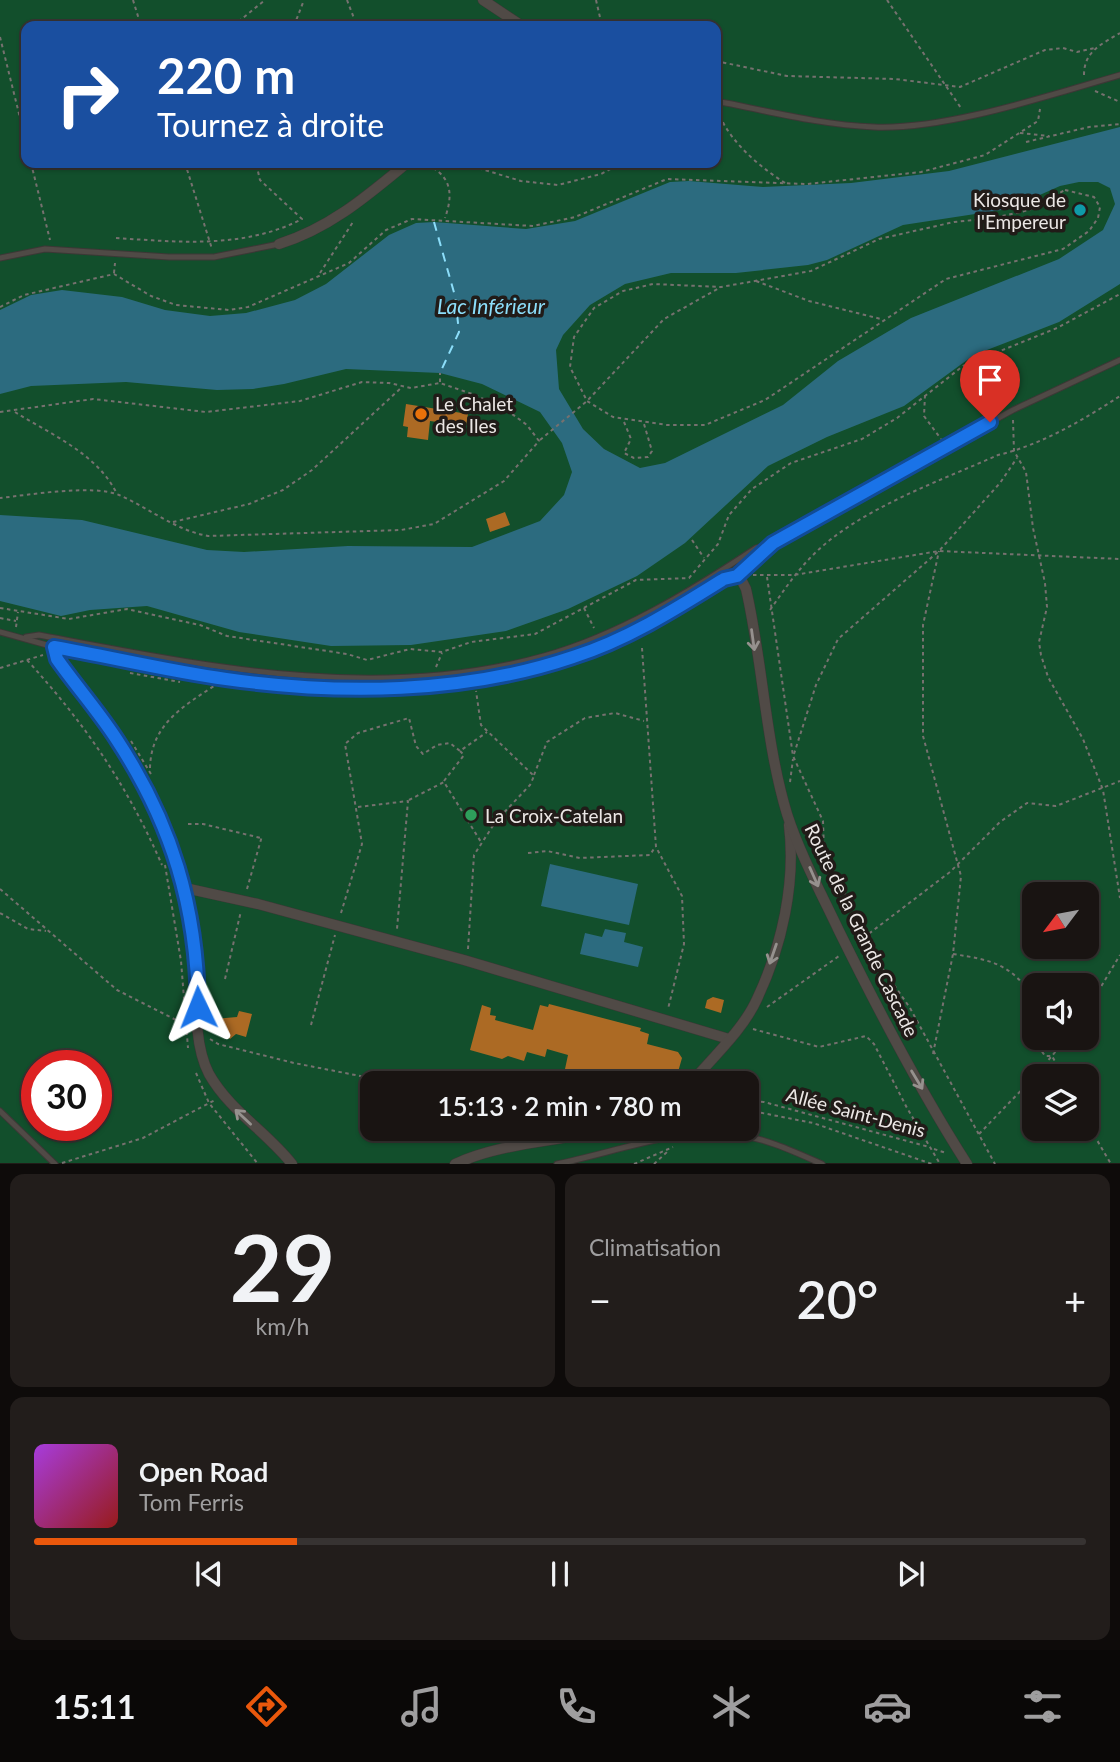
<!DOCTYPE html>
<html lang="fr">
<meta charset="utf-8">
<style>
:root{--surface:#191412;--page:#221d1b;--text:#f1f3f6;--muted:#9f9e9f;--line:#373332;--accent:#ea580c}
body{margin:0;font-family:Lato,sans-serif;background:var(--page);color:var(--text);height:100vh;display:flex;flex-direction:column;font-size:26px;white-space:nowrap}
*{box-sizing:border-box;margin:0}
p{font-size:23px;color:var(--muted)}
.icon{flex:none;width:38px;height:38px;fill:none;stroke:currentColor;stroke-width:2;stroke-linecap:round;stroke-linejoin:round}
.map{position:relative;height:1164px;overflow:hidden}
.sheet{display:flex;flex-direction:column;gap:10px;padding:10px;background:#0e0b0a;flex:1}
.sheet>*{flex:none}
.banner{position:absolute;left:21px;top:21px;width:700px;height:147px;border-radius:14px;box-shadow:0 2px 5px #0004,0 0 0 2px var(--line);background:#1a4fa0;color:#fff;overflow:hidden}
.needle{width:46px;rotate:238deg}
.tools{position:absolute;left:1022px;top:882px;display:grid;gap:14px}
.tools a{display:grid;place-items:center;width:77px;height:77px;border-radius:14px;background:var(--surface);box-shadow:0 2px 5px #0004,0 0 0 2px var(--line);font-size:35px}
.speed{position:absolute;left:21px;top:1050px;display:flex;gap:14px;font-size:35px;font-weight:700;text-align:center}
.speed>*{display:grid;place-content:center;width:91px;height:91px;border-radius:50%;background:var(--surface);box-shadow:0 2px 5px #0004,0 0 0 2px var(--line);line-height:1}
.speed .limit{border:10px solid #d22;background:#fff;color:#111}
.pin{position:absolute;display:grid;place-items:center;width:60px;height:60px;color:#fff;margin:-72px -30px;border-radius:50% 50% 50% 0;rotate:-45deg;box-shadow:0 0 7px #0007}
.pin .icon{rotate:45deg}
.me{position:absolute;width:77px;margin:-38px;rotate:358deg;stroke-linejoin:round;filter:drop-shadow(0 0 5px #0008)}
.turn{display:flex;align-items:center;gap:24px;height:147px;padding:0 21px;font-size:32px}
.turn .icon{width:91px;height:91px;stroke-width:2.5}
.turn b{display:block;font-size:49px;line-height:60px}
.big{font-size:52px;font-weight:600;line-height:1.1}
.sheet .card{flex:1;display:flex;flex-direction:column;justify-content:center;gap:10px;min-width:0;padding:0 24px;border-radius:14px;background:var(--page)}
.sheet .dial{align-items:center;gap:0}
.dial b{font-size:91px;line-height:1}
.song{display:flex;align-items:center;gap:21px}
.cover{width:84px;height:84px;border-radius:10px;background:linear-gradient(135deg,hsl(280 70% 55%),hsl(0 70% 35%))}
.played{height:7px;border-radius:4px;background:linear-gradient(90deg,var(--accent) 25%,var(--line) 25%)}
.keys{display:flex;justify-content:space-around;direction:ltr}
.heat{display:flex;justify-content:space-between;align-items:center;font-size:38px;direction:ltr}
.sheet .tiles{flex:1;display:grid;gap:10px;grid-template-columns:1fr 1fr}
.card:last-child{grid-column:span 2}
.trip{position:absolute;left:360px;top:1071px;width:399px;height:70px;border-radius:14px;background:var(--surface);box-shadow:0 2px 5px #0004,0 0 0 2px var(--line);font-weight:600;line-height:70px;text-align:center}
.dock{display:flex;height:112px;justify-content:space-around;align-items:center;background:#0a0807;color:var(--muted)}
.dock .icon{width:49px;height:49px}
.dock .selected{color:var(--accent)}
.dock b{font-size:32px;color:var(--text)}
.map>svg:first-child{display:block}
.green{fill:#124f2c;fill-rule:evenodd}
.water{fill:#2c6b7f;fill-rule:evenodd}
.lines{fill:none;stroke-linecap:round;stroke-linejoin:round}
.ferry{stroke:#8cdefa;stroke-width:2;stroke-dasharray:9 7;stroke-linecap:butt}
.building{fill:#ac6a24}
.lane-casing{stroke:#3c3836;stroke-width:7}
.street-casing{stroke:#3c3836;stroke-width:11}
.path{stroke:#76716f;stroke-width:2;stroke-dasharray:3.5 3.5;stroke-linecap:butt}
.lane{stroke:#504a46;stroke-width:5}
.street{stroke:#504a46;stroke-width:10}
.oneway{stroke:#96918e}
.route-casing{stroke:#114b97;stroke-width:18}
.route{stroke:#1a73e8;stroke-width:12}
.culture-dot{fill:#0f9aa8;stroke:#211b18;stroke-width:2.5}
.food-dot{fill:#e8710a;stroke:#211b18;stroke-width:2.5}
.leisure-dot{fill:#2e9e5b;stroke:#211b18;stroke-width:2.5}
.labels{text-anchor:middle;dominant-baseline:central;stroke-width:7;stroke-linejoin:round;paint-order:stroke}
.poi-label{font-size:19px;fill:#ebe7e5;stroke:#211b18;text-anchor:start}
.street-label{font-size:19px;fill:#ebe7e5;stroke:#211b18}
.water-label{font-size:21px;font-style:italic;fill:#8cdefa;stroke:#211b18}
</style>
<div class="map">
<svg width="1120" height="1164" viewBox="0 0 1120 1164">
<rect width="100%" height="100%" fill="#211b18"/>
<path class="green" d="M0,0H1120V1163H0ZM26,26H716V163H26ZM1034,894H1087V947H1034ZM1034,985H1087V1038H1034ZM37,1066H96V1125H37ZM1034,1076H1087V1129H1034ZM373,1083H747V1129H373Z"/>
<g class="water">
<path d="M1120,127V284L1059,322L974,355L904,406L827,437L768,466L685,543L637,576L568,609L506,631L411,645L331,646L239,632L147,606L90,610L61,616L0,601V515L82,520L207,550L244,552L348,546L472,547L540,521L564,495L572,472L562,443L540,412L482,384L440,373L346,369L284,384L253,389L217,390L126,382L31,386L0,394V310L31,295L62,290L122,297L165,310L210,316L246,313L295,300L326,284L389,235L416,223L434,222L526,229L575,221L670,182L689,181L763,187L851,183L949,171ZM1079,182H1098L1110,188L1115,204L1103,230L1059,259L911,318L838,361L783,405L665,463L640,468L604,449L583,429L559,389L556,350L563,335L590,305L625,284L671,273H736L808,265L827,260L903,225L1008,209L1060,186Z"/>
<polygon points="550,864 638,884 629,925 541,906"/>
<polygon points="605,929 626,933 624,942 643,947 638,967 580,954 585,933 602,937"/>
</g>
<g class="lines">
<polyline class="ferry" points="434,222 455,296 459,332 440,373"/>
</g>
<g class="building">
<polygon points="406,404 468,414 466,426 430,421 428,440 407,437 408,427 403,426"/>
<polygon points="505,512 510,525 490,532 486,519"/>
<polygon points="713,997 724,1000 721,1013 705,1008 707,1000"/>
<polygon points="549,1004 641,1028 640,1031 649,1034 647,1044 678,1052 682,1058 676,1079 671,1082 641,1074 639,1083 562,1083 568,1055 547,1049 545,1057 527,1052 524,1061 508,1056 502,1059 470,1050 482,1005 491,1008 490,1015 496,1016 495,1020 533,1030 540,1005 548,1007"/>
<polygon points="239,1011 252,1014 246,1037 236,1034 230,1039 214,1019 237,1017"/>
</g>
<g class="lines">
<g class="lane-casing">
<g id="lane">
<path d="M716,101C768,111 821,125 874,127C946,130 1050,95 1120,75"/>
<polyline points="0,258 45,249 169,257 214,257 279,244"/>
<polyline points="737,576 773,543 850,499 1013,410 1120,360"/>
<polyline points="0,632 54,647"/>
<path d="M26,637L39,635C205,666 377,703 544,656C619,635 691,591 756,548L773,543"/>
<polyline points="555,1083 556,1081"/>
<polyline points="0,1111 55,1164"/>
<path d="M557,1164C612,1153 676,1128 731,1134C763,1137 793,1151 822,1164"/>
</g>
</g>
<g class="street-casing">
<g id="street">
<polyline points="483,0 522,26"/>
<path d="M279,244C330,228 367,196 407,163"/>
<polyline points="185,888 258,904 464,960 729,1039"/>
<path d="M691,1083C713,1057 743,1030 757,999C782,946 796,883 789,825"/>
<path d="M292,1164C266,1131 230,1111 209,1074C188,1034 201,972 194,926C184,861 153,796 117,740C99,712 76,686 57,659L54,647C229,680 397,715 572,658C613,644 650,623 687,602C702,593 716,582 733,576L741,579L746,589C763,663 765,741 787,814C800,854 821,893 839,931C878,1010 919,1089 967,1164"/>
<path d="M455,1164C503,1142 558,1142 609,1129"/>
</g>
</g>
<g class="path">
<polyline points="133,0 141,26"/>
<polyline points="347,0 357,26"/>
<polyline points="596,0 602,26"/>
<polyline points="887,0 961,108"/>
<polyline points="222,24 235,22"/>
<polyline points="233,26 265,0"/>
<polyline points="294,26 304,0"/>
<polyline points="0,37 26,142"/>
<polyline points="716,61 787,76 895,79 960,87 1045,50 1063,48 1077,52 1095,48"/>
<path d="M1084,75C1084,51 1102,44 1120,33"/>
<polyline points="1095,91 1120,102"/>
<path d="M720,116C731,143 762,169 787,184"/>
<polyline points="1020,133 1049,136"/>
<polyline points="1026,142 1089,127 1120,124"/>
<polyline points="31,163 50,240"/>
<polyline points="185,163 212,249"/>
<polyline points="373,163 376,168"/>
<polyline points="423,165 478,168 521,181 558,185 601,174 622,163"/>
<path d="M433,168C453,180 452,198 445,218"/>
<polygon points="1065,190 1094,197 1100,207 1098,218 1089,231 1063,249 946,279 765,400 705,425 667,425 613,417 587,401 570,367 574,337 594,308 623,291 653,284 721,287 811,271 879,239 954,222 994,218 1029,210"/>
<path d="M116,238C179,242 244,249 302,219L260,180L256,163"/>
<polyline points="114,273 115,263"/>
<polyline points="320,273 353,222"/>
<polyline points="756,281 809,301 881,319"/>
<polyline points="0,307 24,295 114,274 151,296 176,305 229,310 248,307 349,263 386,230 412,219 533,226 575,217 667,179 807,184 921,172 985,155 1038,121 1040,109"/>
<polyline points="440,382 440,373"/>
<polyline points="925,395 924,416 941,439"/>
<path d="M0,412L93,399L206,412L300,401L362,382L389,383L411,388L440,383L475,395L508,411L527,425L539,441L504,481L434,524L401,530L208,536C175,530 149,508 119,495C94,484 28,495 0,498"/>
<path d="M15,412C50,434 96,453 116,492"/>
<polyline points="1013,420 1014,451 1026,472 1033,528 1045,583 1047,607 1039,642 1041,655 1048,677 1083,739 1103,790 1120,898"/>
<polyline points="624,422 631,439 624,453 634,458 648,457 652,451 644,424"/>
<polyline points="540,440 587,401 664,319 721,287"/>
<polyline points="173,522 249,504 283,490 312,470 401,388"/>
<polyline points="692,540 704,558"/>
<polyline points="753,575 794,575 939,551 1120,559"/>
<polyline points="767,577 793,756 823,821 824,852 883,969 910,1008 995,1164"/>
<polyline points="0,608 69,619 127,609 200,625 227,636 347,654 367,660 410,649 442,652 471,642 535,634 636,580 689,578 718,544 729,515 752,489 791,463 862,439 897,418 963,366 1057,328 1120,294"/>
<polyline points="584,608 594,628"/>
<path d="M770,610C784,590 797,571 813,555C859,509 940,481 998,455C1041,445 1083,420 1120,396"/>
<polyline points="0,618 16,621"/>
<polyline points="16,627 18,612"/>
<polyline points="642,648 656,847 682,896 684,944 668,1009"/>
<path d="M27,660C86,725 127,785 162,865"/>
<polyline points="436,667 442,653"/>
<polyline points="0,668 43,655"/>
<polyline points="130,673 180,682"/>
<polyline points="131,741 151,774"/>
<polyline points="794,754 816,685 838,639 939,551 1000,483 1017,458"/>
<path d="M150,768C151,725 182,707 214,686"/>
<polyline points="534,775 547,742 585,718 615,713 644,721"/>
<polyline points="444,781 464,755 460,751"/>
<polyline points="790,782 793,759"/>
<polyline points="409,800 444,782 481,842"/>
<polyline points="358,807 408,801 397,929"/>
<polyline points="188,824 203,824 261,838"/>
<polyline points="528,853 547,851 580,858 650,855 655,847"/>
<polyline points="165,865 181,961 188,1048"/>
<polyline points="0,889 117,990 184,1024"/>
<polyline points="247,889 262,836"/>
<polyline points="0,913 28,929 46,931"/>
<polyline points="341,913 362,844 345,744 358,733 409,718 416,746 423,754 437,745 450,743 460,751 487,732"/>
<polyline points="858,942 950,872 1000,822 1027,803 1056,806 1120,781"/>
<polyline points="468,949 474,855 496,821 530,785 534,776 481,725 476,691"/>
<path d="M953,954C992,960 1011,964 1034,998"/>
<polyline points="225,979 241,911"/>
<polyline points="767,1007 839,956"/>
<polyline points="1087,1010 1120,955"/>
<polyline points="311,1025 335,935"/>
<polyline points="753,1029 819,1047 866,1036 874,1044 907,1108 940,1164"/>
<polyline points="1042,1038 1041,1050 1045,1056 1052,1056 1063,1076"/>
<polyline points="210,1039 218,1044 294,1063 396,1083"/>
<polyline points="933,1054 953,954 961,876 923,736 923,625 939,551"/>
<polyline points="196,1073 209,1103 258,1164"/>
<polyline points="1035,1076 1067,1038"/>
<polyline points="747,1101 764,1102 929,1147"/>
<polyline points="750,1102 758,1111"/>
<polyline points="747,1110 813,1123 932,1164"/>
<polyline points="1087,1123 1111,1164"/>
<polyline points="979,1134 1034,1077"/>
<polyline points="934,1149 946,1153"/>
<polyline points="62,1163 143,1138 215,1100"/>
<polyline points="634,1164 673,1147"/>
<polyline points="654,1164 667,1152"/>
</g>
<use href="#lane" class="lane"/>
<use href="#street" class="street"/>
</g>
<defs><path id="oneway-shaft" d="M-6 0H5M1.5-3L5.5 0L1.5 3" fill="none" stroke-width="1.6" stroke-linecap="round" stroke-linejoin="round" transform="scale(1.75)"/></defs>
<g class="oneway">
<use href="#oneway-shaft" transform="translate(753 640) rotate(82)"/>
<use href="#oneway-shaft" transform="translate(814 877) rotate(66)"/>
<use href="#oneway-shaft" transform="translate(773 954) rotate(109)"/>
<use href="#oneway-shaft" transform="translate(917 1080) rotate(59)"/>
<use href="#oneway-shaft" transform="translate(243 1117) rotate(-137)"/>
</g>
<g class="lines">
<g class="route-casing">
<path id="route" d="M198,1007C197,907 172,824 117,740C99,712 76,686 57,659L54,647C111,657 168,671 226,679C339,695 464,694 573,657C627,640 676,609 724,579L737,576L773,543L990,422"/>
</g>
<use href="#route" class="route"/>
</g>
<circle class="culture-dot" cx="1080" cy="210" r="7"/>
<circle class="food-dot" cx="421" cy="414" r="7"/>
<circle class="leisure-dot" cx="471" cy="815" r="7"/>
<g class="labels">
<g class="poi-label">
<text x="1066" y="199" text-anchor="end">Kiosque de<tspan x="1066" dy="22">l'Empereur</tspan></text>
<text x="435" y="403">Le Chalet<tspan x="435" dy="22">des Iles</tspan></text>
<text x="485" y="815">La Croix-Catelan</text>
</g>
<g class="street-label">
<text transform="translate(862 930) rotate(64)">Route de la Grande Cascade</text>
<text transform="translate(856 1112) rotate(15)">Allée Saint-Denis</text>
</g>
<g class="water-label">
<text x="491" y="305">Lac Inférieur</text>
</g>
</g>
</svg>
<div class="tools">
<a><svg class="needle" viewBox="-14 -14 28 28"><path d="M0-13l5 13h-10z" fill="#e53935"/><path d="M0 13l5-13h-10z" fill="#9f9e9f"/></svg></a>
<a><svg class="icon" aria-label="sound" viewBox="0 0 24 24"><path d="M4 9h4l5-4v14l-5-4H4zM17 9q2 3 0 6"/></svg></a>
<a><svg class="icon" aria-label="layers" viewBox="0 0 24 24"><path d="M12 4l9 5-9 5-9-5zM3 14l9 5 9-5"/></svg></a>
</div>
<div class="speed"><div class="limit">30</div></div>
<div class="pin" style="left:990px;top:422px;background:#d93025"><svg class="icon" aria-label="arrive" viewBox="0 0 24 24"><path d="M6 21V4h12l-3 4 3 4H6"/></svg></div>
<svg class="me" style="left:198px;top:1007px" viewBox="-20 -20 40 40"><path d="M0-17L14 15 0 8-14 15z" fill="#1a73e8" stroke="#fff" stroke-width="4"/></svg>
<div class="trip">15:13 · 2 min · 780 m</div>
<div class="banner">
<div class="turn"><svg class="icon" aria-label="right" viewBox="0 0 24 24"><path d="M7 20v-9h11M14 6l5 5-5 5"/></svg><div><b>220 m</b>Tournez à droite</div></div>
</div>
</div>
<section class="sheet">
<div class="tiles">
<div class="card dial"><b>29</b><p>km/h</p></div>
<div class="card"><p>Climatisation</p>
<div class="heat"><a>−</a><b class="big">20°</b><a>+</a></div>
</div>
<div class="card">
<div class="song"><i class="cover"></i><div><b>Open Road</b><p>Tom Ferris</p></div></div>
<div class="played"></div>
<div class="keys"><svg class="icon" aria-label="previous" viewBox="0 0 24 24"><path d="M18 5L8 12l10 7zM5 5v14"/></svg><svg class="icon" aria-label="pause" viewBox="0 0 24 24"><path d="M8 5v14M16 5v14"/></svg><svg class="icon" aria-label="next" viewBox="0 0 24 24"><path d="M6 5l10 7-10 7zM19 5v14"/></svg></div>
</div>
</div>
</section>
<nav class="dock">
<b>15:11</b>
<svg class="icon selected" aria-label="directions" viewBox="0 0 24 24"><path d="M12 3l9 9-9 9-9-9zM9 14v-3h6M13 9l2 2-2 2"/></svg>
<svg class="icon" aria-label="music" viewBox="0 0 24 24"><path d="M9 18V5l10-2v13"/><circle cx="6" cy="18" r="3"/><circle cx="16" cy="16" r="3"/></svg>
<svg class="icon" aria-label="phone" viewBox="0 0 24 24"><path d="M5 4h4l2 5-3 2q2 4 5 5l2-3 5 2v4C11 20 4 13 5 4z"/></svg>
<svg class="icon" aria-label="climate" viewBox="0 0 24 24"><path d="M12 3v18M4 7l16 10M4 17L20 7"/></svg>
<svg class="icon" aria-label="car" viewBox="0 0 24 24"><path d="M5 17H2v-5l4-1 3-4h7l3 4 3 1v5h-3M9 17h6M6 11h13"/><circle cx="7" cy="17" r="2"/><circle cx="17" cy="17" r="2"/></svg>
<svg class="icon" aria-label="filters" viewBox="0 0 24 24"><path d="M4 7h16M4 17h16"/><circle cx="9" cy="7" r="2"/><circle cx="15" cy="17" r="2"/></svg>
</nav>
